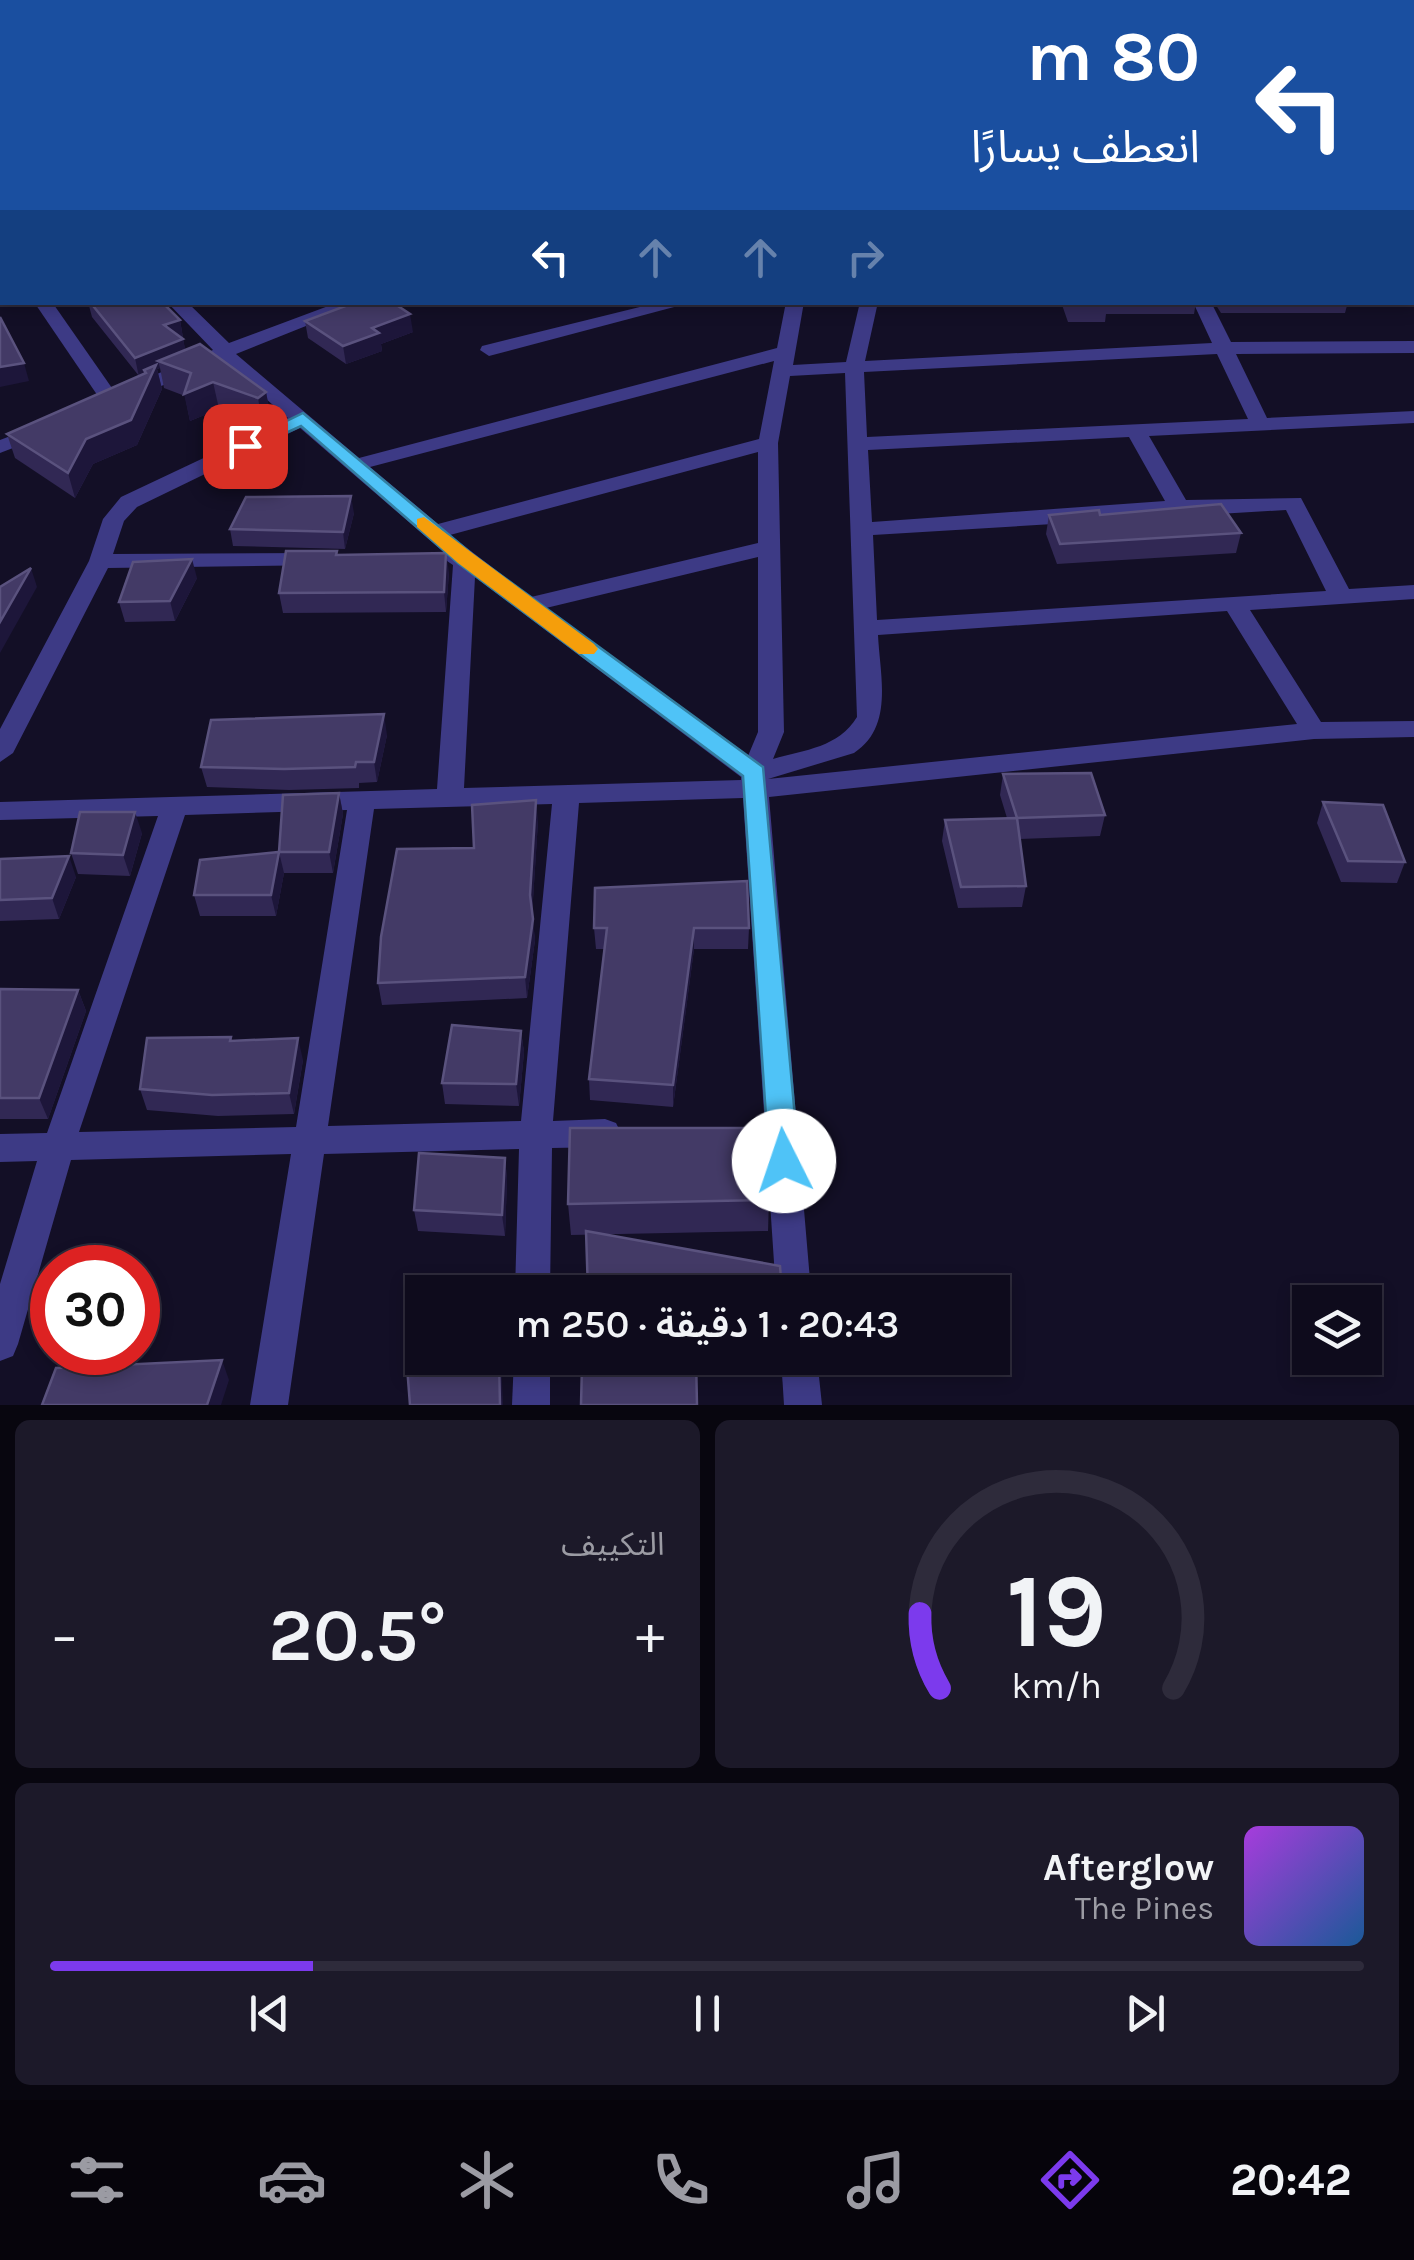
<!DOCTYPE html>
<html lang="ar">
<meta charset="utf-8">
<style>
:root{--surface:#0e0b1c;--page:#1c1929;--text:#f1f3f6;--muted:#9b9ba3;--line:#2e2b3b;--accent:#7c3aed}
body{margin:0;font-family:Karla,"Noto Sans Arabic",sans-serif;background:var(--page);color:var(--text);direction:rtl;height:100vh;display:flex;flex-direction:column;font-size:38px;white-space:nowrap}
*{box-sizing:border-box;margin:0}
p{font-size:32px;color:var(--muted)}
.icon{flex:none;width:55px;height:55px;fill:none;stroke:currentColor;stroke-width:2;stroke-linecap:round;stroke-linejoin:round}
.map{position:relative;height:1405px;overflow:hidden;direction:ltr}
.panel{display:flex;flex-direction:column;gap:15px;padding:15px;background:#08060f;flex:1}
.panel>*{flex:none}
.hud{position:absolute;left:0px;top:0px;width:1415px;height:305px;box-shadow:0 5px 15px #0003,0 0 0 2px var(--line);direction:rtl;background:#1a4fa0;color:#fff;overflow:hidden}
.buttons{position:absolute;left:1292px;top:1285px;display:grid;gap:20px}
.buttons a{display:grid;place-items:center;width:90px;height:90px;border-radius:0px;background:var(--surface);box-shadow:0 5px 15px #0003,0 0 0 2px var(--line);font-size:50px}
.speed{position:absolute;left:30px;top:1245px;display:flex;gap:20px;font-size:50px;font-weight:700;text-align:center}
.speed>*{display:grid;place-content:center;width:130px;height:130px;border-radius:50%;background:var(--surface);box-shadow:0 5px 15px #0003,0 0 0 2px var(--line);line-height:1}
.speed .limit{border:15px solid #d22;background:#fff;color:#111}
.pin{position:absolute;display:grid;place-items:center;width:85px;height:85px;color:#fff;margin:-42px;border-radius:20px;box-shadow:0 5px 15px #0006}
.me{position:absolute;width:110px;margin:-55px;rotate:356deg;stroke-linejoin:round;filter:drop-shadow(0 0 8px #0008)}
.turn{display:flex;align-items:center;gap:35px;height:210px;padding:0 50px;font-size:45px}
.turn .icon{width:130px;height:130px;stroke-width:2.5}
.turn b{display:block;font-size:70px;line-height:85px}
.lanes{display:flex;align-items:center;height:95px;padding:0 50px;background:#0003;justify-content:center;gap:50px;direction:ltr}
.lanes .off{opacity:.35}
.big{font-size:75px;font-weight:600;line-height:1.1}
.panel .widget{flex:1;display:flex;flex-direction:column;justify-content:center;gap:15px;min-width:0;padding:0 35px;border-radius:15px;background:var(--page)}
.panel .dial{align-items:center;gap:0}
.dial svg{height:260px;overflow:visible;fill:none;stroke:var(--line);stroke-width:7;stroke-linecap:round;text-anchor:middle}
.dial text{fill:var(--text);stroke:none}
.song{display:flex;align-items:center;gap:30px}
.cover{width:120px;height:120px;border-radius:15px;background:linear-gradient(135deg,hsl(280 70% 55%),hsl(210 70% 35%))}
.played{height:10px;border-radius:5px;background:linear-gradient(90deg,var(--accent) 20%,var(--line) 20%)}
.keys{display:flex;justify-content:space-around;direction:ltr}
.heat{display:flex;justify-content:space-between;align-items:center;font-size:55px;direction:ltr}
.panel .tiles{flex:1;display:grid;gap:15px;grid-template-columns:1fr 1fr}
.widget:last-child{grid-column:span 2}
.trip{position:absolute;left:405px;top:1275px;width:605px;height:100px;border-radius:0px;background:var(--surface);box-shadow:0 5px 15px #0003,0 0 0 2px var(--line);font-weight:600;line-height:100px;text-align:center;direction:rtl}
.dock{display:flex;height:160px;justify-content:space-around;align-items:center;background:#06040b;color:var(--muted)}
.dock .icon{width:70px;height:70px}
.dock .selected{color:var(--accent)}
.dock b{font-size:45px;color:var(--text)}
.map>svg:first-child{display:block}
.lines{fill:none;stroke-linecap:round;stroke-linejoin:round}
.minor{fill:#3d3a85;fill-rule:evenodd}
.wall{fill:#312854}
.shaded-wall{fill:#1d163a}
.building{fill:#433a66;stroke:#5a527e;stroke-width:2.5}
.route{fill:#4fc3f7;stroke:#337fa1;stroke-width:2.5}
.slow{fill:#f59e0b}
</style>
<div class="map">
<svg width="1414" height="1405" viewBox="0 0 1414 1405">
<rect width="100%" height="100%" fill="#130f26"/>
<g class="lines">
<g class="minor">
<polygon points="303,0 324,0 325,2 304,2"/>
<polygon points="873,0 892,0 893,2 874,2"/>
<rect x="947" y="0" width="12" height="2"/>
<polygon points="1064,0 1079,0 1080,2 1065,2"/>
<polygon points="1187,0 1202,0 1203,2 1188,2"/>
<polygon points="1222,0 1237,0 1238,2 1223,2"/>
<polygon points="1356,0 1371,0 1372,2 1357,2"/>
<polygon points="1395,0 1414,0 1414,5 1396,2"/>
<polygon points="1412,24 1414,25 1414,33 1412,33"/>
<polygon points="0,44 2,45 2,55 0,55"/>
<rect x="1412" y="67" width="2" height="8"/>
<rect x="1412" y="95" width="2" height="9"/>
<rect x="0" y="105" width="2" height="8"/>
<rect x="1412" y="119" width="2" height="9"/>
<rect x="0" y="174" width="2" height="10"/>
<rect x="1412" y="268" width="2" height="10"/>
<rect x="0" y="285" width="2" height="10"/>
<polygon points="34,302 52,302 121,401 118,405 104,405"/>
<path d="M167,302H187L229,343L339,302H366L236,354L359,458L777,348L786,302H804L793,365L846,362L860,302H878L865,361L1212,343L1193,302H1211L1231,342L1414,341V353L1236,354L1267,418L1414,411V423L1149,436L1186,500L1301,498L1349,589L1414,585V599L1250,610L1321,722L1414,721V737L1314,739L769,797L811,1292H776L743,798L579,803L553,1121L605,1119L616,1123L621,1133L616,1143L605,1147L552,1148L550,1292H515L519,1149L324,1154L288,1405H250L291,1154L71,1160L18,1344L13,1356L0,1361V1284L37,1161L0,1162V1134L47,1133L158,816L0,820V802L437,789L453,565L444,559L447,555L300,428L137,507L124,521L113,554L320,553L328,555L331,560L328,565L108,568L13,753L0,762V729L89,561L103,519L121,497L288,418L221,360L136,397H122V389L213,350ZM1217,354L1248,419L867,437L864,372ZM774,361L759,439L438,524L370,467ZM845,373L857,717C839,747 805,750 773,759L784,732L778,443L790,376ZM1129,437L1165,501L872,522L868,450ZM758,452V543L531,597L450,535ZM1286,510L1326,591L877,620L873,535ZM758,557V732L748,756L546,608ZM475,577L741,777V780L464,788ZM1227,611L1297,724L768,779L854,753C894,727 880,676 878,635ZM552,804L521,1121L328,1126L374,809ZM347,810L296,1127L79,1132L185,815Z"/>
<polygon points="660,302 693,302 489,356 480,350 482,346"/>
<polygon points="42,424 52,430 49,434 0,453 0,440"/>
<polygon points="514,1358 550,1358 550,1405 512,1405"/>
<polygon points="781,1358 817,1358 822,1405 784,1405"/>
</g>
</g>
<g class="wall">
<polygon points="88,302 162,302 180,320 185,350 266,392 271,419 263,426 219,409 190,421 185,396 164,388 160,368 157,369 162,389 137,445 93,464 75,498 15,458 7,434 139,376 92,317"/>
<polygon points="1061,302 1196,302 1194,314 1106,314 1105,322 1068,322"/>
<polygon points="1214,302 1348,302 1345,313 1221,313"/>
<polygon points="305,321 413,332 381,344 382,351 346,364 308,338"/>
<polygon points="354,513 345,549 233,546 230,529"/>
<polygon points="1049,515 1100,515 1241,533 1236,553 1057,564 1046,534"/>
<polygon points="338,555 449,572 446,612 283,613 279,593"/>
<polygon points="197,578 175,621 125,622 119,602"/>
<polygon points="387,735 377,782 359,783 359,788 289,790 207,787 201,767"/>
<polygon points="1003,774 1105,815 1100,836 1020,839 1026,886 1022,907 958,908 942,841 945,820 1007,818 1000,795"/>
<polygon points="339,793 343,814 333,873 284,873 276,916 200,916 194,895 279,852"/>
<polygon points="1323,802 1405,862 1397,883 1341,882 1317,823"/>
<polygon points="538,821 532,915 535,940 527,998 382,1005 378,983 474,848"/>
<polygon points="142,833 130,876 78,874 71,853"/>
<polygon points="0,859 76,877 59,919 0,921"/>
<polygon points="594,928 749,928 748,949 694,949 673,1107 590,1100 589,1079 605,949 596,949"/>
<polygon points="0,989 78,990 86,1011 48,1119 0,1119"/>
<polygon points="521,1031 524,1052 519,1106 445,1104 442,1083"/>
<polygon points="232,1041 303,1060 294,1114 218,1116 147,1110 140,1089"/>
<polygon points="505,1158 507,1179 505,1236 418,1231 414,1210"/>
<polygon points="769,1200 768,1231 571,1235 568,1204"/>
<polygon points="589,1358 780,1358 777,1360 589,1366"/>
</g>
<g class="shaded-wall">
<polygon points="0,247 2,247 2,260 0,261"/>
<polygon points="410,314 413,332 381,344 382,351 346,364 343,346 372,328"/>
<polygon points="180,320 183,338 168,343 164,325"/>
<polygon points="183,339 187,357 158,361 160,368 157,369 162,389 137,445 93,464 75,498 68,473 86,439 153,371 144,370 145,374 139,377 135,358"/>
<polygon points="24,363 29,381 0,387 0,367"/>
<polygon points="213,382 219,409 190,421 184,394"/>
<polygon points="266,392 271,419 263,426 258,398"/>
<polygon points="351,496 354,513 345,549 343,532"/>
<polygon points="446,553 449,572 446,612 444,592"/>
<polygon points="192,559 197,578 175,621 170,601"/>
<polygon points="31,568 37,587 0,653 0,622"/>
<polygon points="384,714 387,735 377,782 374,762"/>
<polygon points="339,793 343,814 333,873 329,852"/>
<polygon points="536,800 538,821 532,916 530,895"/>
<polygon points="135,812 142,833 130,876 123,855"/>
<polygon points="279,852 284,873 276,916 271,895"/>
<polygon points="69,856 76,877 59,919 52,898"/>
<polygon points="533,919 535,940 527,998 525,977"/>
<polygon points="694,928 694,949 673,1107 673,1085"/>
<polygon points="78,990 86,1011 48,1119 39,1098"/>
<polygon points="521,1031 524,1052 519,1106 516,1084"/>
<polygon points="298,1038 303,1060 294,1114 289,1093"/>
<polygon points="505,1158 507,1179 505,1236 502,1215"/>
<polygon points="499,1358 501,1358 503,1405 500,1405"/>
<polygon points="222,1360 229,1380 221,1405 207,1405"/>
</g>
<g class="building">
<rect x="1412" y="184" width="2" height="36"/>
<polygon points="0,230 2,233 2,247 0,247"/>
<polygon points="90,302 162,302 180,320 164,325 183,339 135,358"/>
<polygon points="356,302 392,302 410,314 372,328 379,333 343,346 305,321"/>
<polygon points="0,317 24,363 0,367"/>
<polygon points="200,344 266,392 258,398 213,382 184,394 191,373 158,361"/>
<polygon points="156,365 131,420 86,439 68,473 7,434 146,373 144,370"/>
<polygon points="351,496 343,532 230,529 246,497"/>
<polygon points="1221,504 1241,533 1060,544 1049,515 1099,510 1100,515"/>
<polygon points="286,551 337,551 336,555 446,553 444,592 279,593"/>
<polygon points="192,559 170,601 119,602 133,562"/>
<polygon points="31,568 0,622 0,587"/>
<polygon points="384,714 374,762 356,762 355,767 284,769 201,767 211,720"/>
<polygon points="1091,773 1105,815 1017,818 1003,774"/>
<polygon points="339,793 329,852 279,852 283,795"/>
<polygon points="536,800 530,895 533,919 525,977 378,983 381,937 397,849 474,848 472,805"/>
<polygon points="1323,802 1383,805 1405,862 1348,861"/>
<polygon points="80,812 135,812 123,855 71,853"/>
<polygon points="1017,818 1026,886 961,887 945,820"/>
<polygon points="279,852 271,895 194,895 200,860"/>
<polygon points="69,856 52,898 0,900 0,859"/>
<polygon points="747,881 749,928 694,928 673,1085 589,1079 607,928 594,928 595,888"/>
<polygon points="0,989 78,990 39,1098 0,1098"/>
<polygon points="452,1025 521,1031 516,1084 442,1083"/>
<polygon points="231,1037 230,1041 298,1038 289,1093 212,1095 140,1089 147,1038"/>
<polygon points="570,1128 764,1128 769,1200 568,1204"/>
<polygon points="419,1153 505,1158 502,1215 414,1210"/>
<polygon points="586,1231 780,1266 782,1292 588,1292"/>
<polygon points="422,1351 422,1358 499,1358 500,1405 410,1405 406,1353"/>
<polygon points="589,1358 696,1358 697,1405 581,1405 582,1365 589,1366"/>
<polygon points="222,1360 207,1405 42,1405 56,1368"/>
</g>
<polygon class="route" points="303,413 472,554 763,767 799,1161 795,1170 784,1174 773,1170 769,1161 743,776 458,563 301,426 251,449 245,451 235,446"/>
<polygon class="slow" points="424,517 594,644 598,649 594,654 579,654 458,563 417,527 417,519"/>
</svg>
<div class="buttons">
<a><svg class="icon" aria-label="layers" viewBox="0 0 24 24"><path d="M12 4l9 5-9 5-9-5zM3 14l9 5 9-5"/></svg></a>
</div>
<div class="speed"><div class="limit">30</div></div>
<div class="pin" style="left:245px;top:446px;background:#d93025"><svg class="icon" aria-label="arrive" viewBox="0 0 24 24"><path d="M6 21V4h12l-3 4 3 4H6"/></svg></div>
<svg class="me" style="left:784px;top:1161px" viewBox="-20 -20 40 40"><circle r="19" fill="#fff"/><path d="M0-13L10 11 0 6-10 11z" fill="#4fc3f7"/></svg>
<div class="trip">20:43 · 1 دقيقة · 250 m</div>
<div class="hud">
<div class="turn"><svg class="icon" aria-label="left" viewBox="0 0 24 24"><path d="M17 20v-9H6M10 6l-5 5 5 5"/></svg><div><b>80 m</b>انعطف يسارًا</div></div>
<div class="lanes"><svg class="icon" aria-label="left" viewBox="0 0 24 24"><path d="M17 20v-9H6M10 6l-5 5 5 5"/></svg><svg class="icon off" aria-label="ahead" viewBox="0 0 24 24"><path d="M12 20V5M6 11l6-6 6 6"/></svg><svg class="icon off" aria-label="ahead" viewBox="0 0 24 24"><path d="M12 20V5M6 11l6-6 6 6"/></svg><svg class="icon off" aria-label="right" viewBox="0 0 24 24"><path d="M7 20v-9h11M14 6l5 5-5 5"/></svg></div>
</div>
</div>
<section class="panel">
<div class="tiles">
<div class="widget dial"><svg viewBox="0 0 100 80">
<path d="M14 69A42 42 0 1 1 86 69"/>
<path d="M14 69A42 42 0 0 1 8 46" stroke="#7c3aed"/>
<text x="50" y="56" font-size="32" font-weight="700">19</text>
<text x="50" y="72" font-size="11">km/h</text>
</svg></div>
<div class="widget"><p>التكييف</p>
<div class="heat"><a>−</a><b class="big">20.5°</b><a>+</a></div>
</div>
<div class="widget">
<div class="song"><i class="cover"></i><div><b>Afterglow</b><p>The Pines</p></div></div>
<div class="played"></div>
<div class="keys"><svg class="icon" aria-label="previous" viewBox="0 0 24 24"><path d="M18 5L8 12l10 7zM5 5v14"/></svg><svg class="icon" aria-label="pause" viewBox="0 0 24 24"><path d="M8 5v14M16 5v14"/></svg><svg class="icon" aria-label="next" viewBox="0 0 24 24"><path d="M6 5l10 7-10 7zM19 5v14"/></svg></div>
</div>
</div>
</section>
<nav class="dock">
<b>20:42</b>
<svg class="icon selected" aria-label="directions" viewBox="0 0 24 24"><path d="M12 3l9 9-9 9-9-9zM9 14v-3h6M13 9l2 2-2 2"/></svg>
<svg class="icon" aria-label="music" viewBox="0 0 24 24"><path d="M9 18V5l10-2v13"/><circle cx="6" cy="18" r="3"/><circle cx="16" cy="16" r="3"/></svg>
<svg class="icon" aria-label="phone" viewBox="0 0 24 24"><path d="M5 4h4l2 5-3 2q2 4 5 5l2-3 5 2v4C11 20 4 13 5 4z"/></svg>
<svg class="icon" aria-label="climate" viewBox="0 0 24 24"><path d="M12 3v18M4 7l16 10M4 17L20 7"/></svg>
<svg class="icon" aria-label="car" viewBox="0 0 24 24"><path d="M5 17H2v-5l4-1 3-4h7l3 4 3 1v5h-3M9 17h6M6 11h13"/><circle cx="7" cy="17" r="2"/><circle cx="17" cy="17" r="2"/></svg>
<svg class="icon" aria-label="filters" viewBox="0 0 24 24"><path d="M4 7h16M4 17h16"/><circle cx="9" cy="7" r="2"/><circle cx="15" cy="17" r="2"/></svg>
</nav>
